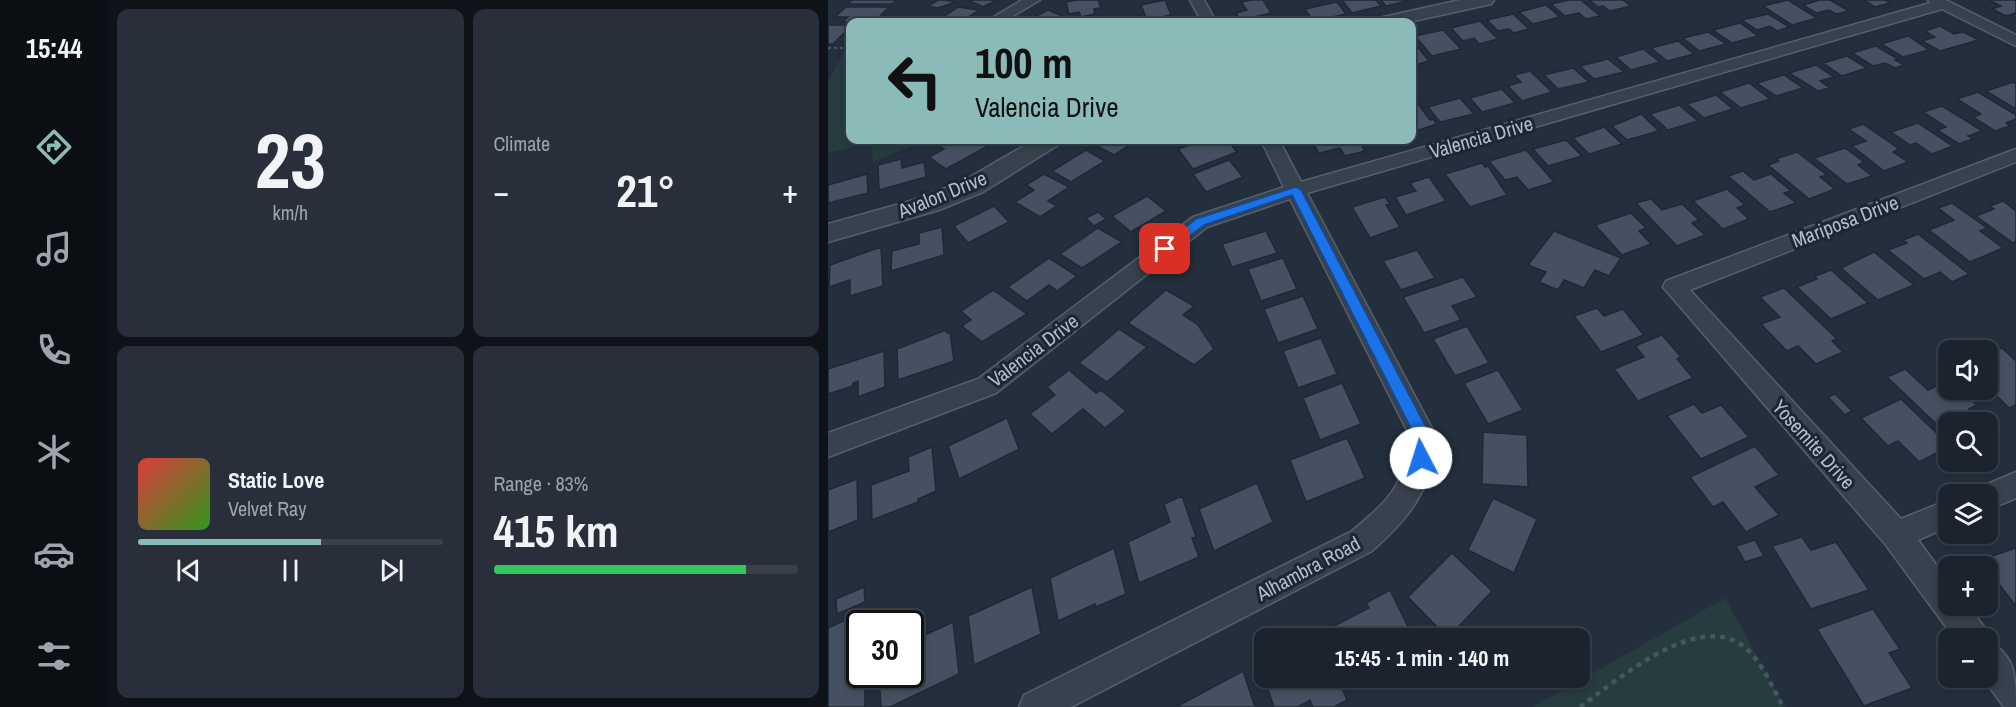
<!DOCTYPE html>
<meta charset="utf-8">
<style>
:root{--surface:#1b232e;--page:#282f3a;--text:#f1f3f6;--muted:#a0a4aa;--line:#39404a;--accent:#8bbbb9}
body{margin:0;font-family:"Archivo Narrow",sans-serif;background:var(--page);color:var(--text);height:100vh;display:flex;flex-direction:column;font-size:22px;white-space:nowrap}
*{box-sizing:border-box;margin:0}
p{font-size:20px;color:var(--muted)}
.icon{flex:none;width:33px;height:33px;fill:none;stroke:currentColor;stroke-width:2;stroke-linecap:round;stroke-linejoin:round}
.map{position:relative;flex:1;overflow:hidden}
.details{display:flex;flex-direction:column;gap:9px;padding:9px;background:#0f1319;width:720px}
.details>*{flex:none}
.hud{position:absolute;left:18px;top:18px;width:570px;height:126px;border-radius:12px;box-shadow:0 3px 9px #0003,0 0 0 2px var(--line);background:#8bbbb9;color:#111;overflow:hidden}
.buttons{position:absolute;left:1110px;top:340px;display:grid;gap:12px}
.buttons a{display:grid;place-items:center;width:60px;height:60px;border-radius:12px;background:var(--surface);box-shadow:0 3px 9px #0003,0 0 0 2px var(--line);font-size:30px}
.speed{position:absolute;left:18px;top:610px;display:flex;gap:12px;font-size:30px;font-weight:700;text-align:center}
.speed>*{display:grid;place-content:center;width:78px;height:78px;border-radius:50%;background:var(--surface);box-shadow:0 3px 9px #0003,0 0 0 2px var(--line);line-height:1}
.speed .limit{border:3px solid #111;border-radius:9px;background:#fff;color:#111}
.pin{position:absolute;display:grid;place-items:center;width:51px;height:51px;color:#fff;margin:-26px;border-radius:12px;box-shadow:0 3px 9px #0006}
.me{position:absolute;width:66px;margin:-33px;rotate:355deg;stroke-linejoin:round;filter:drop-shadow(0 0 4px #0008)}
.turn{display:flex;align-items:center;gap:21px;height:126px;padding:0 30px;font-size:27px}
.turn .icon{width:78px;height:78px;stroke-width:2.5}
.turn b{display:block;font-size:42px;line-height:51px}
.big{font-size:45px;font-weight:800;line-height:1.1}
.details .widget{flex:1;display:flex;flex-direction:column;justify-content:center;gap:9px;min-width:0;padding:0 21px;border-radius:12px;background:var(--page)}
.details .dial{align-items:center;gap:0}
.dial b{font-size:78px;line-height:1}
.song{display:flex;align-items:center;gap:18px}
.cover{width:72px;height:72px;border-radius:9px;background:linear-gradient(135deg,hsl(0 70% 55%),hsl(110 70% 35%))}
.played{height:6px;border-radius:3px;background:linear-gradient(90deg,var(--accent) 60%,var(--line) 60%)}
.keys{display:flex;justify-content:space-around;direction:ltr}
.heat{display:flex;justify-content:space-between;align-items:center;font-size:33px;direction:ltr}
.charge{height:9px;border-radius:4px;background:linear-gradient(90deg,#34c759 83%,var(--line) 0)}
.details .tiles{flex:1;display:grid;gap:9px;grid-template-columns:repeat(2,1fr)}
.trip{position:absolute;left:426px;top:628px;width:336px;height:60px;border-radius:12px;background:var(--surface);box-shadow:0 3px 9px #0003,0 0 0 2px var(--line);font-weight:800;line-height:60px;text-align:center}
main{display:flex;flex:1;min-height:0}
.dock{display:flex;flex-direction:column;width:108px;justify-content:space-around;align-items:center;background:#0b0e12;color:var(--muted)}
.dock .icon{width:42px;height:42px}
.dock .selected{color:var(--accent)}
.dock b{font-size:27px;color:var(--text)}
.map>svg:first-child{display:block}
.green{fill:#263c3f}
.building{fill:#455162;stroke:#1f2835;stroke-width:1.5}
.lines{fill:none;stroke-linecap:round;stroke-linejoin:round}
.minor-casing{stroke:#565f6c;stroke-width:3}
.tertiary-casing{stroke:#565f6c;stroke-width:3}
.path-far1{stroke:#44595c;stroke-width:2;stroke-dasharray:3 3;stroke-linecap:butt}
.path{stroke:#44595c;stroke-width:4.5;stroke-dasharray:5 5;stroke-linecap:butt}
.minor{fill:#38414e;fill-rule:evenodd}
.tertiary{fill:#38414e;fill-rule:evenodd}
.route{fill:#1a73e8;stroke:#114b97;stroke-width:1.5}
.labels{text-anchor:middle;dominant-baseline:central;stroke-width:6;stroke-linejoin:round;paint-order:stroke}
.street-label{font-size:20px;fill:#b4bcc9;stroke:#1d2633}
</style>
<main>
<nav class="dock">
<b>15:44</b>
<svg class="icon selected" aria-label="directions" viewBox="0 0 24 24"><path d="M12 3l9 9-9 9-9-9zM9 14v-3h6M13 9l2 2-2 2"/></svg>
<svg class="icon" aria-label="music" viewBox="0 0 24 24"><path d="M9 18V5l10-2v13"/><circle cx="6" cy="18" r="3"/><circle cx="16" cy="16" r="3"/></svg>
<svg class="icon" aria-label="phone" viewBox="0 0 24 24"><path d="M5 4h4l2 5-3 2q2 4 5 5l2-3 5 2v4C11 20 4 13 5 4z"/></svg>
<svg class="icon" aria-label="climate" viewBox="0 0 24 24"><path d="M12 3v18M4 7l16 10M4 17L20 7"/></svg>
<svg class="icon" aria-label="car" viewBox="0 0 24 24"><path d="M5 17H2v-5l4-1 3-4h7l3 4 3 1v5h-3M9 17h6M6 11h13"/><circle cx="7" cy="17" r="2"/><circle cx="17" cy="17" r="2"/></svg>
<svg class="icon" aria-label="filters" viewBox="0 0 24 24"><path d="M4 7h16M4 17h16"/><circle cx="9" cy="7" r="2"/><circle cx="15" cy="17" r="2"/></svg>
</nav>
<section class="details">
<div class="tiles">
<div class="widget dial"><b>23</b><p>km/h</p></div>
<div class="widget"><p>Climate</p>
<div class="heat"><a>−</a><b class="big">21°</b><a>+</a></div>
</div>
<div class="widget">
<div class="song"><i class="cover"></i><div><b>Static Love</b><p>Velvet Ray</p></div></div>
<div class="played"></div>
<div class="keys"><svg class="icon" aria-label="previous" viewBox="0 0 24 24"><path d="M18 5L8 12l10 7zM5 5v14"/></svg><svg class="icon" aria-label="pause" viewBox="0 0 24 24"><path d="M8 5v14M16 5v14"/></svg><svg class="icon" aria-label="next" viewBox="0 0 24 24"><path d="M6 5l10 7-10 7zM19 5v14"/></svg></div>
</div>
<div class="widget"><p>Range · 83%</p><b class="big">415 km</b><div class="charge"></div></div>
</div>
</section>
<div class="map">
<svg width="1188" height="707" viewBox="0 0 1188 707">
<rect width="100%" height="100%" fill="#242f3e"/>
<g class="green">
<polygon points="18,49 22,49 22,140 98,140 45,162 43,142 0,153 0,81"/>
<polygon points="897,598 957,707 705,707"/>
</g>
<g class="building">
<polygon points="24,0 68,0 64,4 20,4"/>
<polygon points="110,0 116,0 128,2 110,8 100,6"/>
<polygon points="140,0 169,0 155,7"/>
<polygon points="249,0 270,0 273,8 266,9 267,14 253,17 251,12 241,14 238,2"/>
<polygon points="337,0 343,15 319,20 313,5"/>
<polygon points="424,0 435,0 443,13 414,20 411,18 408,13 419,10 413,2"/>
<polygon points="514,0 548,0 553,6 524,13"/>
<polygon points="553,0 583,0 558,6"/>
<polygon points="741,0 753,0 772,16 758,19 751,13 737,16 723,4"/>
<polygon points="761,0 795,0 803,6 782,11 775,6 770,7"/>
<polygon points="960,0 989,18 964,25 935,6"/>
<polygon points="992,0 1002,0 1021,11 1008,14 1001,10 988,13 975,5"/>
<polygon points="1036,0 1057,0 1062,3 1047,7"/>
<polygon points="1161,0 1188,0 1188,13 1178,16 1164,9 1173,6"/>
<polygon points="509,2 518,14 485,21 477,9"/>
<polygon points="718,5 732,17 705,24 691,12"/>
<polygon points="18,7 61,7 53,15 59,15 51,22 14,22 20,17 7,17"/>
<polygon points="130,7 151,10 133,22 108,22"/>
<polygon points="220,10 237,17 226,22 196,22"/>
<polygon points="685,14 701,29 686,33 681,29 670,31 659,20"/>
<polygon points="940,14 961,27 949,31 942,26 929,30 914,20"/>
<polygon points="439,17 443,22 458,19 460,22 417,22"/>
<polygon points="652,21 670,39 651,44 646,38 635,41 623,28"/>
<polygon points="912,23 930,36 904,43 885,30"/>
<polygon points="0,25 22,25 22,27 5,44 0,44"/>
<polygon points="1112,26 1126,34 1135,32 1151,40 1112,51 1094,41 1107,37 1097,31"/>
<polygon points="615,30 633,49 604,56 587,36"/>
<polygon points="880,32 898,44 871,51 855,38"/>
<polygon points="1080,36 1101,50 1075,57 1053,44"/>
<polygon points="584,40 601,61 584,66"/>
<polygon points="850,41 866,54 839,61 823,48"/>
<polygon points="1048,46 1070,59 1067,60 1076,65 1067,68 1057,63 1045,66 1024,53"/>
<polygon points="815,49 832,62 803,70 788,57"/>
<polygon points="1019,56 1039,68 1014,76 995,63"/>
<polygon points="780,59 796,72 766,79 752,66"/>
<polygon points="988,65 1006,77 992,81 1002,88 990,91 961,73"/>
<polygon points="745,68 761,82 730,89 716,75"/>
<polygon points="702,71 724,92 694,101 680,86 693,82 686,75"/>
<polygon points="956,75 975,88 948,96 929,83"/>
<polygon points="1185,82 1188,84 1188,109 1158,91"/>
<polygon points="921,83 942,99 913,108 892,92"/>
<polygon points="674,89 687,103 654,112 642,98"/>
<polygon points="1150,92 1188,115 1188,119 1178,123 1182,126 1167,131 1145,117 1153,114 1129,99"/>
<polygon points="888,95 905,109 876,118 859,104"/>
<polygon points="632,98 646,114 612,122 600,107"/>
<polygon points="588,101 602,120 605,119 609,124 584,132 584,102"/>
<polygon points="851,105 870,121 840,130 822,114"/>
<polygon points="1114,106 1137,120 1154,131 1140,136 1145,139 1131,144 1109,130 1118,127 1095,112"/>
<polygon points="813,114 831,131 799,140 784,126"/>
<polygon points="1090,123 1125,146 1104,154 1088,143 1082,145 1063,132"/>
<polygon points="1035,124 1071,149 1065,152 1080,162 1056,171 1024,146 1038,141 1021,129"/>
<polygon points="776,127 794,144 761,154 745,138"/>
<polygon points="114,140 143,140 160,146 118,169 101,157 116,149 107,143"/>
<polygon points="272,140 310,140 286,155 265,144"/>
<polygon points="375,140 399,140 409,152 365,169 350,149"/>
<polygon points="483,140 530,140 537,151 517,156 512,148 491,153"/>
<polygon points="738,140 754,156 720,166 705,149"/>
<polygon points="1017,148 1036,162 1030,165 1044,176 1019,184 986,158"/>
<polygon points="258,150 277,161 243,182 224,171"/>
<polygon points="698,150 726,182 700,190 689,177 677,180 661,161"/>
<polygon points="969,152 999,175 992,177 1007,189 981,199 940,165 951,161 948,159"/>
<polygon points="73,159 74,168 96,162 98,177 51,190 50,165"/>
<polygon points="401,160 415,177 378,192 365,174"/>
<polygon points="654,163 657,167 660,166 679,195 642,207 617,174"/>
<polygon points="915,171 926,180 943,174 963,191 956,193 968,203 942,212 900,176"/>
<polygon points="39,174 40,193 0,203 0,185"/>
<polygon points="216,174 241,187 220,201 229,206 212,217 187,202 206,190 198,185"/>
<polygon points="601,177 618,201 578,215 567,197 588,191 582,183"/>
<polygon points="899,189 917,205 909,208 921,219 895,229 865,201"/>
<polygon points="319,196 338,211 303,232 284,216"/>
<polygon points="557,197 562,204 558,205 572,227 542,238 524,207"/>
<polygon points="823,199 834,210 854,204 871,220 864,223 877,235 849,246 808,203"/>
<polygon points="1175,201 1188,211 1188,241 1185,243 1148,216 1166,209 1162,206"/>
<polygon points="1124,203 1159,228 1152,231 1175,248 1142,262 1101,230 1126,220 1110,208"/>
<polygon points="166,206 181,222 140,243 126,226"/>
<polygon points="270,212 278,219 266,226 258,218"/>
<polygon points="803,213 818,228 811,231 823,244 794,255 767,225"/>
<polygon points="114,227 116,255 63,271 64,251 91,244 91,233"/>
<polygon points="270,228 294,242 254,268 232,254"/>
<polygon points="438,231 449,253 404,267 394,244"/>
<polygon points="726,231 793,258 781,276 767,270 756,288 736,280 730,290 711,282 718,272 700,265"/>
<polygon points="1090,234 1141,274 1124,282 1112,272 1096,279 1060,250 1079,243 1075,240"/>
<polygon points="53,247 55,286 22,296 22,280 1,287 2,265"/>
<polygon points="589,250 607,278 573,290 555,261"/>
<polygon points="1046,252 1086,285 1050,300 1013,268"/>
<polygon points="221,258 249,276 229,291 221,285 199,301 180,287"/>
<polygon points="455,258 469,289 433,301 420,269"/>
<polygon points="1003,270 1040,303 1003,319 969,287 989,279 987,276"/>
<polygon points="635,277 649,297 624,306 633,320 596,333 575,297"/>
<polygon points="956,288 1009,339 1004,341 1015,352 988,364 970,346 959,351 933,324 952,317 932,297"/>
<polygon points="165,290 199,314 154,342 134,326 143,320 133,311"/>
<polygon points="338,290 366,306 355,315 370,325 386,349 366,365 300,323"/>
<polygon points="475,296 490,329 450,343 436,309"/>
<polygon points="769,308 776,316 795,309 816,335 773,352 746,316"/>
<polygon points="639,326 661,363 627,376 605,339"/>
<polygon points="291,329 319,347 279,382 251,363"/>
<polygon points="118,330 119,333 122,332 126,361 70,380 69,349"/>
<polygon points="834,335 853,357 849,359 865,378 810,401 786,369 816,357 807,346"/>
<polygon points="493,338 509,374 470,388 455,351"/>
<polygon points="1174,348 1188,361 1188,405 1181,408 1160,387 1160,353"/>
<polygon points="56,351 57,387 30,397 30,381 25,383 25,386 0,394 0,369"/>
<polygon points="1077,369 1100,390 1120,381 1120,390 1132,390 1149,405 1141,409 1156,423 1120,423 1120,435 1059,377"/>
<polygon points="241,370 268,393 273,390 298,411 277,428 255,409 224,434 202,414 227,395 219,387"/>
<polygon points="670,370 695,410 660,424 636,383"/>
<polygon points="514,383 533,424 492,440 475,398"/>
<polygon points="1007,394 1024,411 1017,415 1000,397"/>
<polygon points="1073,399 1120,444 1120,447 1091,462 1070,441 1060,446 1033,418"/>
<polygon points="866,404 874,413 893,405 921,437 873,459 839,416"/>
<polygon points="179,418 191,449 131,479 120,446"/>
<polygon points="655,432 699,435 700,487 654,484"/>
<polygon points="519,438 537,478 478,502 462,460"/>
<polygon points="927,446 951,475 927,487 951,515 918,532 895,502 885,507 862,477"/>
<polygon points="104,447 108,491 90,499 90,502 44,520 43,485 81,471 80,457"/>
<polygon points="29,479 30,520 0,532 0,490"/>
<polygon points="429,483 445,522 386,551 371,509"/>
<polygon points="354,496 368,537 364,538 371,557 311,583 300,542 342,522 336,504"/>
<polygon points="665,498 709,519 686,573 640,550"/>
<polygon points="974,537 983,550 1008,542 1041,590 983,609 944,546"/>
<polygon points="927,540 936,556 917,562 908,546"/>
<polygon points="286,548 298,594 268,607 267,604 230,621 222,578"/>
<polygon points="1188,548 1188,606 1152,560"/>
<polygon points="624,553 664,591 620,638 580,597"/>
<polygon points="36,587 37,602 9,614 8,599"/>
<polygon points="204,587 213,634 146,665 140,616"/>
<polygon points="562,590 586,639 512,639 506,626 541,608 538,603"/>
<polygon points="1045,609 1072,649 1061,653 1084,688 1036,706 989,629"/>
<polygon points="31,614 32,675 33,683 37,682 37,707 0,707 0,628"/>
<polygon points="125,622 131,674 62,707 53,707 51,675 82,675 82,642"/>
<polygon points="489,629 494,639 470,639"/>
<polygon points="436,657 436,678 510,678 519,700 506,707 485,707 482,700 470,707 446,707 430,661"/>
<polygon points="415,671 427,707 348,707"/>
</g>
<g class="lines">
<g class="minor-casing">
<g id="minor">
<polygon points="194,0 212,0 175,22 157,22"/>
<polygon points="362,0 376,0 388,22 374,22"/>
<path d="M1100,0H1118L1188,35V46L1114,9L479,193L607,434C604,490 584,515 544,551L243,707H191L196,695L524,531C562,499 577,486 581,434L462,199L379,227L168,393L0,457V433L150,379L365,217L456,187L433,140H451L473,182L1102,3Z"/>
<path d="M1188,149V162L862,290L1073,519L1120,500V527L1090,540L1120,581V606H1140L1157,628L1162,639L1161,642C1188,655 1188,679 1188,707H1176L1155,678H1160V639H1127L1058,545L835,287L838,281Z"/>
<polygon points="1188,472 1188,498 1160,510 1160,495 1147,495 1150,488"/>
</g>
</g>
<g class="tertiary-casing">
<g id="tertiary">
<polygon points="632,0 666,0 663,4 581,22 549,22 551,18"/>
<polygon points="206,140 233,140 230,145 155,192 111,210 0,242 0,224 93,198 137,180"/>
</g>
</g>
<polyline class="path-far1" points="0,48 22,48"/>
<path class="path" d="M752,707C788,681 860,619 907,641C931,653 943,685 955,707"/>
<use href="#minor" class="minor"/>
<use href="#tertiary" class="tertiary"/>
</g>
<path class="route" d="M468,187L473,190L599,429C603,438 603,454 599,463L593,465L588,463L586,458V434L464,195L376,225L341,252H332L331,249L368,219Z"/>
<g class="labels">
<g class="street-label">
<text transform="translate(653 137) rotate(-16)">Valencia Drive</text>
<text transform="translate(114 194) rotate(-22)">Avalon Drive</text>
<text transform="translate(1017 221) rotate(-21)">Mariposa Drive</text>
<text transform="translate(205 350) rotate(-37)">Valencia Drive</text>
<text transform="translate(986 444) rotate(48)">Yosemite Drive</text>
<text transform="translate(480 568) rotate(-28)">Alhambra Road</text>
</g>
</g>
</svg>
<div class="buttons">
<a><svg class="icon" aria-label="sound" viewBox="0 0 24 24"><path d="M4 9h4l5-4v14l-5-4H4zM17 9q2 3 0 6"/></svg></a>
<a><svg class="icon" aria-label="search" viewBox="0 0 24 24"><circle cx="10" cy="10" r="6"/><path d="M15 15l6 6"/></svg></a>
<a><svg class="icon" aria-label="layers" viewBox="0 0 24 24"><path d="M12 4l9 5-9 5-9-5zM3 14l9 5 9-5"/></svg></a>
<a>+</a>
<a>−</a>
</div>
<div class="speed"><div class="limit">30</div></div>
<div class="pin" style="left:337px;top:249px;background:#d93025"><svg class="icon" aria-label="arrive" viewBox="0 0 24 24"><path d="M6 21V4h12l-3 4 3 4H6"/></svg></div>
<svg class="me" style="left:593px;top:458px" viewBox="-20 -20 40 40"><circle r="19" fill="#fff"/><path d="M0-13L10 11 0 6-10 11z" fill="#1a73e8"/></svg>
<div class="trip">15:45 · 1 min · 140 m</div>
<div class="hud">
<div class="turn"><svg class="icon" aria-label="left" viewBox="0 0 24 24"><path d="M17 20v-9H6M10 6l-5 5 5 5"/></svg><div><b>100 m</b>Valencia Drive</div></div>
</div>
</div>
</main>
